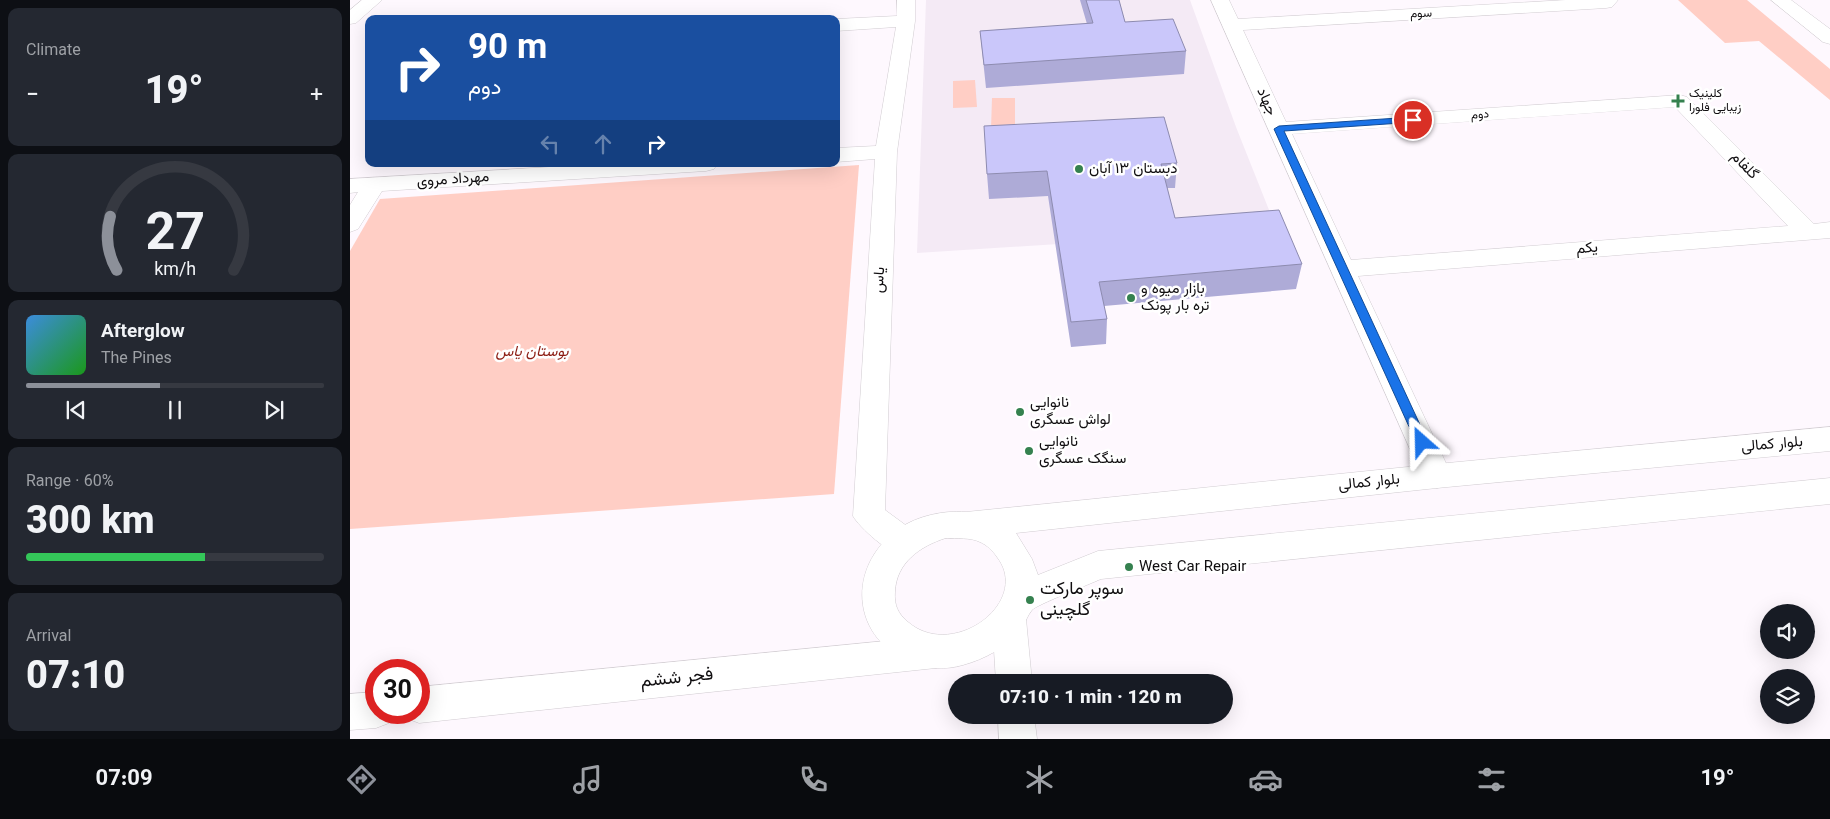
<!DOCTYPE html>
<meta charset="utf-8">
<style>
:root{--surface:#171b24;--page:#242831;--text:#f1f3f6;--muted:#9ea1a6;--line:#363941;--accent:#8c9099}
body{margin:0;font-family:Georgia,Vazirmatn,serif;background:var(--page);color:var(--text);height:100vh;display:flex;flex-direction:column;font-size:19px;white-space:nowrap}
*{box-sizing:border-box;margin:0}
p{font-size:16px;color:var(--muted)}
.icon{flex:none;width:28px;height:28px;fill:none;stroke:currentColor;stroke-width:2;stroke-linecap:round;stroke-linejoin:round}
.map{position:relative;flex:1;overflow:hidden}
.details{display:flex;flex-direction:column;gap:8px;padding:8px;background:#0d0f14;width:350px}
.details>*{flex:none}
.banner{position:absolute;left:15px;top:15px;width:475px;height:152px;border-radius:10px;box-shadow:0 5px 20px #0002;background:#1a4fa0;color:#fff;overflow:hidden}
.buttons{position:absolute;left:1410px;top:604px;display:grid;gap:10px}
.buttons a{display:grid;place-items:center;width:55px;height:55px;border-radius:50%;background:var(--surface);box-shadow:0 5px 20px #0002;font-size:25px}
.speed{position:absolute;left:15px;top:659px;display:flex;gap:10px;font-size:25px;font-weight:700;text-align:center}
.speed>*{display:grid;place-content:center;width:65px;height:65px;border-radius:50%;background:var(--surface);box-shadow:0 5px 20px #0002;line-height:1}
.speed .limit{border:8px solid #d22;background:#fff;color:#111}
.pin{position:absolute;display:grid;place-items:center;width:42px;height:42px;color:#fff;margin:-21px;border:2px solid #fff;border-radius:50%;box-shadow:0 1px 5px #0007}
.me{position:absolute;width:55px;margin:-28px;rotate:335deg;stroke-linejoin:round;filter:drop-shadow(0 0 4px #0008)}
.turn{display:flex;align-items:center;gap:18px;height:105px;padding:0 20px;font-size:22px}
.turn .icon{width:65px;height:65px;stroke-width:2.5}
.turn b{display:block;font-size:35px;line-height:42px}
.lanes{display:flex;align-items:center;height:48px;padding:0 20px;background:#0003;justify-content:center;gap:25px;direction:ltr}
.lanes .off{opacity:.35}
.big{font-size:38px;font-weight:800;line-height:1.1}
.details .tile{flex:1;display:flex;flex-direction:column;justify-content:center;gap:8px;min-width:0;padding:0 18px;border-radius:10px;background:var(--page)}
.details .dial{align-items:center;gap:0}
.dial svg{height:130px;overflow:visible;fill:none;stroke:var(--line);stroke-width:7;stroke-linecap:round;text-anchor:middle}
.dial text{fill:var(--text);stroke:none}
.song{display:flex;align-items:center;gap:15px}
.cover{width:60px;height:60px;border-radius:8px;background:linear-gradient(135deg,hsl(210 70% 55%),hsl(120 70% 35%))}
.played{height:5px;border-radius:2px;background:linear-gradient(90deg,var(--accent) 45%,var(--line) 45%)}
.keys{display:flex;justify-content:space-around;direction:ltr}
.heat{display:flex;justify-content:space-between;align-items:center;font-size:28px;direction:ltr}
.charge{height:8px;border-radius:4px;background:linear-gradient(90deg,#34c759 60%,var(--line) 0)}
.trip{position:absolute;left:598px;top:674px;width:285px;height:50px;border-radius:25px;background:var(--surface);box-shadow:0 5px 20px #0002;font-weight:800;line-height:50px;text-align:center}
.tabs{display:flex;height:80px;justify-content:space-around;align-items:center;background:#090b0e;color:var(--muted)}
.tabs .icon{width:35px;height:35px}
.tabs .on{color:var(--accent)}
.tabs b{font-size:22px;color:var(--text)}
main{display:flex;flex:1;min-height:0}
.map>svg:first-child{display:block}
.built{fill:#f4eaf5}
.green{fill:#ffcec5}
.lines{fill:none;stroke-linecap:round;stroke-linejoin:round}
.street-casing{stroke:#d1ccd1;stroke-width:1}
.secondary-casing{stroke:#d1ccd1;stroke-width:1}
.street{fill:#fff;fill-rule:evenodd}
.secondary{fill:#fff;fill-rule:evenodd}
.wall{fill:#aeabd7}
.building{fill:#cac7fa;stroke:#8d8baf}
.route{fill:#1a73e8;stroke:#114b97}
.poi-dot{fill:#35814f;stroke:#fff;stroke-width:2}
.labels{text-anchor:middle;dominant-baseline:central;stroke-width:5;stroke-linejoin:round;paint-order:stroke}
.far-street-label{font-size:12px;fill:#100e10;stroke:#fff}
.far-poi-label{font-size:12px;fill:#100e10;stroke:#fff;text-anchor:start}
.street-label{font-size:15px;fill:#100e10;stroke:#fff}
.poi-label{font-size:15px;fill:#100e10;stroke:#fff;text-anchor:start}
.park-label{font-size:15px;font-style:italic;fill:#8d1d13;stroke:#fff}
.near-poi-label{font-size:18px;fill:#100e10;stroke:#fff;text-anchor:start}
.near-street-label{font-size:18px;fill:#100e10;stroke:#fff}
</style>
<main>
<section class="details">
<div class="tile"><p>Climate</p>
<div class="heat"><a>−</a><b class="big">19°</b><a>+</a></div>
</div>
<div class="tile dial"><svg viewBox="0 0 100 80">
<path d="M14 69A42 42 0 1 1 86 69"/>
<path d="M14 69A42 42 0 0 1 10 36" stroke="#8c9099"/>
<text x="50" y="56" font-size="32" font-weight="700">27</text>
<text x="50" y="72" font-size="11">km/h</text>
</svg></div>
<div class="tile">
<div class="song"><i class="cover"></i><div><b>Afterglow</b><p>The Pines</p></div></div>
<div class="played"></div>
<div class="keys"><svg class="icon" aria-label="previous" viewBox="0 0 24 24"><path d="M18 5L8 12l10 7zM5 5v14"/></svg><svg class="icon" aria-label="pause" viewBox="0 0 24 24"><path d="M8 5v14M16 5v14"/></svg><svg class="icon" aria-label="next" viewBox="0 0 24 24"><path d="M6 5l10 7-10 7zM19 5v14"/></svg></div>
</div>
<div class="tile"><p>Range · 60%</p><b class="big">300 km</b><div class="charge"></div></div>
<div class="tile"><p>Arrival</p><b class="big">07:10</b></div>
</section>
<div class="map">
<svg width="1480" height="739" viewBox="0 0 1480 739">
<rect width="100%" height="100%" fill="#fef8fe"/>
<polygon class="built" points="576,0 840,0 886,127 927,230 567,253"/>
<g class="green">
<polygon points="1328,0 1397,0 1480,69 1480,100 1409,41 1375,43"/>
<polygon points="625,80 627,107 603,108 603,81"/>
<polygon points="642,98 665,98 665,128 641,129"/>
<polygon points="509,165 484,494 0,529 0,251 30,199"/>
</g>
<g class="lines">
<g class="street-casing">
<g id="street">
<polygon points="12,0 32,0 6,23 0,24 0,10"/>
<path d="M547,0H565V21L547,152L535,510L565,532L570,542L565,552C562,553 557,556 554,556C540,555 509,527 503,516L525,159L486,162V148L526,146L546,27L486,31V19L547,16Z"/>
<path d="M861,0H879L888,19L1216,0H1268L1262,7L1256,8L893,30L936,122L1330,95L1337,97L1464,224L1480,222V238L1008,276L1102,476L1098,485L1087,488L1076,485ZM1325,107L1438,226L1001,260L942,134Z"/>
<polygon points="251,164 367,164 364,169 356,171 32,191 8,229 0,232 0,205 8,192 0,193 0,179"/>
<polygon points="659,603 671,608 676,619 682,682 646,682 642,619 647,608"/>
<polygon points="586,636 598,640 603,652 598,664 586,668 69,723 56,718 54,712 69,712 69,687"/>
<polygon points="26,692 26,712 43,712 39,723 26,728 0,730 0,694"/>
<polygon points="648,715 684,715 687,739 649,739"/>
</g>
</g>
<g class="secondary-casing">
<g id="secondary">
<polygon points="1421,0 1441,0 1480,29 1480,44 1473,42"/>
<path d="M1480,427V451L1087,488L666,533L682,559L688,575L748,551L1480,478V504L751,579C740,584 686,605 682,610C677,616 675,624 670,630C657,647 635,659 613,665C596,670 578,669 561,662C504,640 496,573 542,534C561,517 592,510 616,512L1087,464ZM596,538C607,539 620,537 630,542C637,545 643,551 647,557C682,602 603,661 558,622C548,614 544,605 545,592C546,563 570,546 596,538Z"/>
</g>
</g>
<use href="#street" class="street"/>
<use href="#secondary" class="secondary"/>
</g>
<g class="wall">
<polygon points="730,0 769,0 775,22 836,51 834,74 636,88 630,31 737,24"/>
<polygon points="827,163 825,188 817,188 825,218 952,264 946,289 754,306 757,319 756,344 721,347 698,196 639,199 637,174"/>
</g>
<g class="building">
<polygon points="736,0 769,0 775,22 823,19 836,51 634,65 630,31 743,23"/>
<polygon points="814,117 827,163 811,164 825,218 929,210 952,264 749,282 757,319 721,322 697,171 637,174 634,126"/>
</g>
<polygon class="route" points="1063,117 1067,120 1066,122 934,131 1078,442 1076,445 1067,445 1066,442 924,129 929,126"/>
<g class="poi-dot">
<path d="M1325.5 93.5h5v5h5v5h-5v5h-5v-5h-5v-5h5z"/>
<circle cx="729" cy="169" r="5"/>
<circle cx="781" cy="298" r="5"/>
<circle cx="670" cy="412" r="5"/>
<circle cx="679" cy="451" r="5"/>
<circle cx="779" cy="567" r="5"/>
<circle cx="680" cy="600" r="5"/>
</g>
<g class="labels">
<g class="far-street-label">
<text transform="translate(1071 14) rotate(-3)">سوم</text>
<text transform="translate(1130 115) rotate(-4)">دوم</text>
</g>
<g class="far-poi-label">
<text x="1339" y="94">کلینیک<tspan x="1339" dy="14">زیبایی فلورا</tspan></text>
</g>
<g class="street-label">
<text transform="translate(916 102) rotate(66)">جهاد</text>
<text transform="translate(1394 166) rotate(46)">گلفام</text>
<text transform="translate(103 180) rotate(-4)">مهرداد مروی</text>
<text transform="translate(1237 249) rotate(-5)">یکم</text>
<text transform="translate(530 280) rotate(-87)">یاس</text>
<text transform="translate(1422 445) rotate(-5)">بلوار کمالی</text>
<text transform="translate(1019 483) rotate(-6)">بلوار کمالی</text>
</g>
<g class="poi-label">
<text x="739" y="169">دبستان ۱۳ آبان</text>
<text x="791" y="289">بازار ميوه و<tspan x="791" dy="17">تره بار پونک</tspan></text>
<text x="680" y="403">نانوایی<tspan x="680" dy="17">لواش عسگری</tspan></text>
<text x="689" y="442">نانوایی<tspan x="689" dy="17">سنگک عسگری</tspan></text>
<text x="789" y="567">West Car Repair</text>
</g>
<g class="park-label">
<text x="182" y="352">بوستان یاس</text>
</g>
<g class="near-poi-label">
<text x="690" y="590">سوپر مارکت<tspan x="690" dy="21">گلچینی</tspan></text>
</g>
<g class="near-street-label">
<text transform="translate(327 679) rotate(-6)">فجر ششم</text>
</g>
</g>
</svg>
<div class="buttons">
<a><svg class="icon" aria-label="sound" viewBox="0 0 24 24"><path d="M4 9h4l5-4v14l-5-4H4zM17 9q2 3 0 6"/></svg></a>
<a><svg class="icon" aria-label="layers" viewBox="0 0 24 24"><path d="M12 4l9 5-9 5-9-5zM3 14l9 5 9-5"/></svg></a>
</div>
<div class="speed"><div class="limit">30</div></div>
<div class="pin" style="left:1063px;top:120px;background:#d93025"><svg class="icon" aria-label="arrive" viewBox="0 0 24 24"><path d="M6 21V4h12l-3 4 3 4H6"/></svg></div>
<svg class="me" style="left:1072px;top:442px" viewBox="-20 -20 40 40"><path d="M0-17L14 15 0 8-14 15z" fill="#1a73e8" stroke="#fff" stroke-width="4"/></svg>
<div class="trip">07:10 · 1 min · 120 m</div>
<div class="banner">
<div class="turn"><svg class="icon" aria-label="right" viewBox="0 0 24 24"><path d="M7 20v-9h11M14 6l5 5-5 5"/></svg><div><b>90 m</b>دوم</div></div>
<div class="lanes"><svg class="icon off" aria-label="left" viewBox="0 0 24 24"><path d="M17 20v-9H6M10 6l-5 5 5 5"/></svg><svg class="icon off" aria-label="ahead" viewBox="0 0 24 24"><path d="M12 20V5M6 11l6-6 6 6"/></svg><svg class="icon" aria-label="right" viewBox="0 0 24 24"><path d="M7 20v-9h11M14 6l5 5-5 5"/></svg></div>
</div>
</div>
</main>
<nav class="tabs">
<b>07:09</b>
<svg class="icon on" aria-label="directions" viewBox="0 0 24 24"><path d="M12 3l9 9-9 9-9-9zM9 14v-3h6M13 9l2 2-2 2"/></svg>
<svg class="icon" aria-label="music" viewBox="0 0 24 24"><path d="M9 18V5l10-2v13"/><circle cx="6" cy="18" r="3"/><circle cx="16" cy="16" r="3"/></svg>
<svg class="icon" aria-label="phone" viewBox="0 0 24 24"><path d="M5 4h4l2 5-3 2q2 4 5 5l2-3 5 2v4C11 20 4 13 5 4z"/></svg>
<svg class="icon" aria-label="climate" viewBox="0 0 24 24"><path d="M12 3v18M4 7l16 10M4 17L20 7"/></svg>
<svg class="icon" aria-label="car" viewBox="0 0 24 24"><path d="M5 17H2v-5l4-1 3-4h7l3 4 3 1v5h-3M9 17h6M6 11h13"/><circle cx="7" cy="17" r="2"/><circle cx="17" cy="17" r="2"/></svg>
<svg class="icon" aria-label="filters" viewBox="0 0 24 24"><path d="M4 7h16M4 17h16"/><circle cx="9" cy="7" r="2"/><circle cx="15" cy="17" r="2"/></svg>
<b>19°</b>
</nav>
